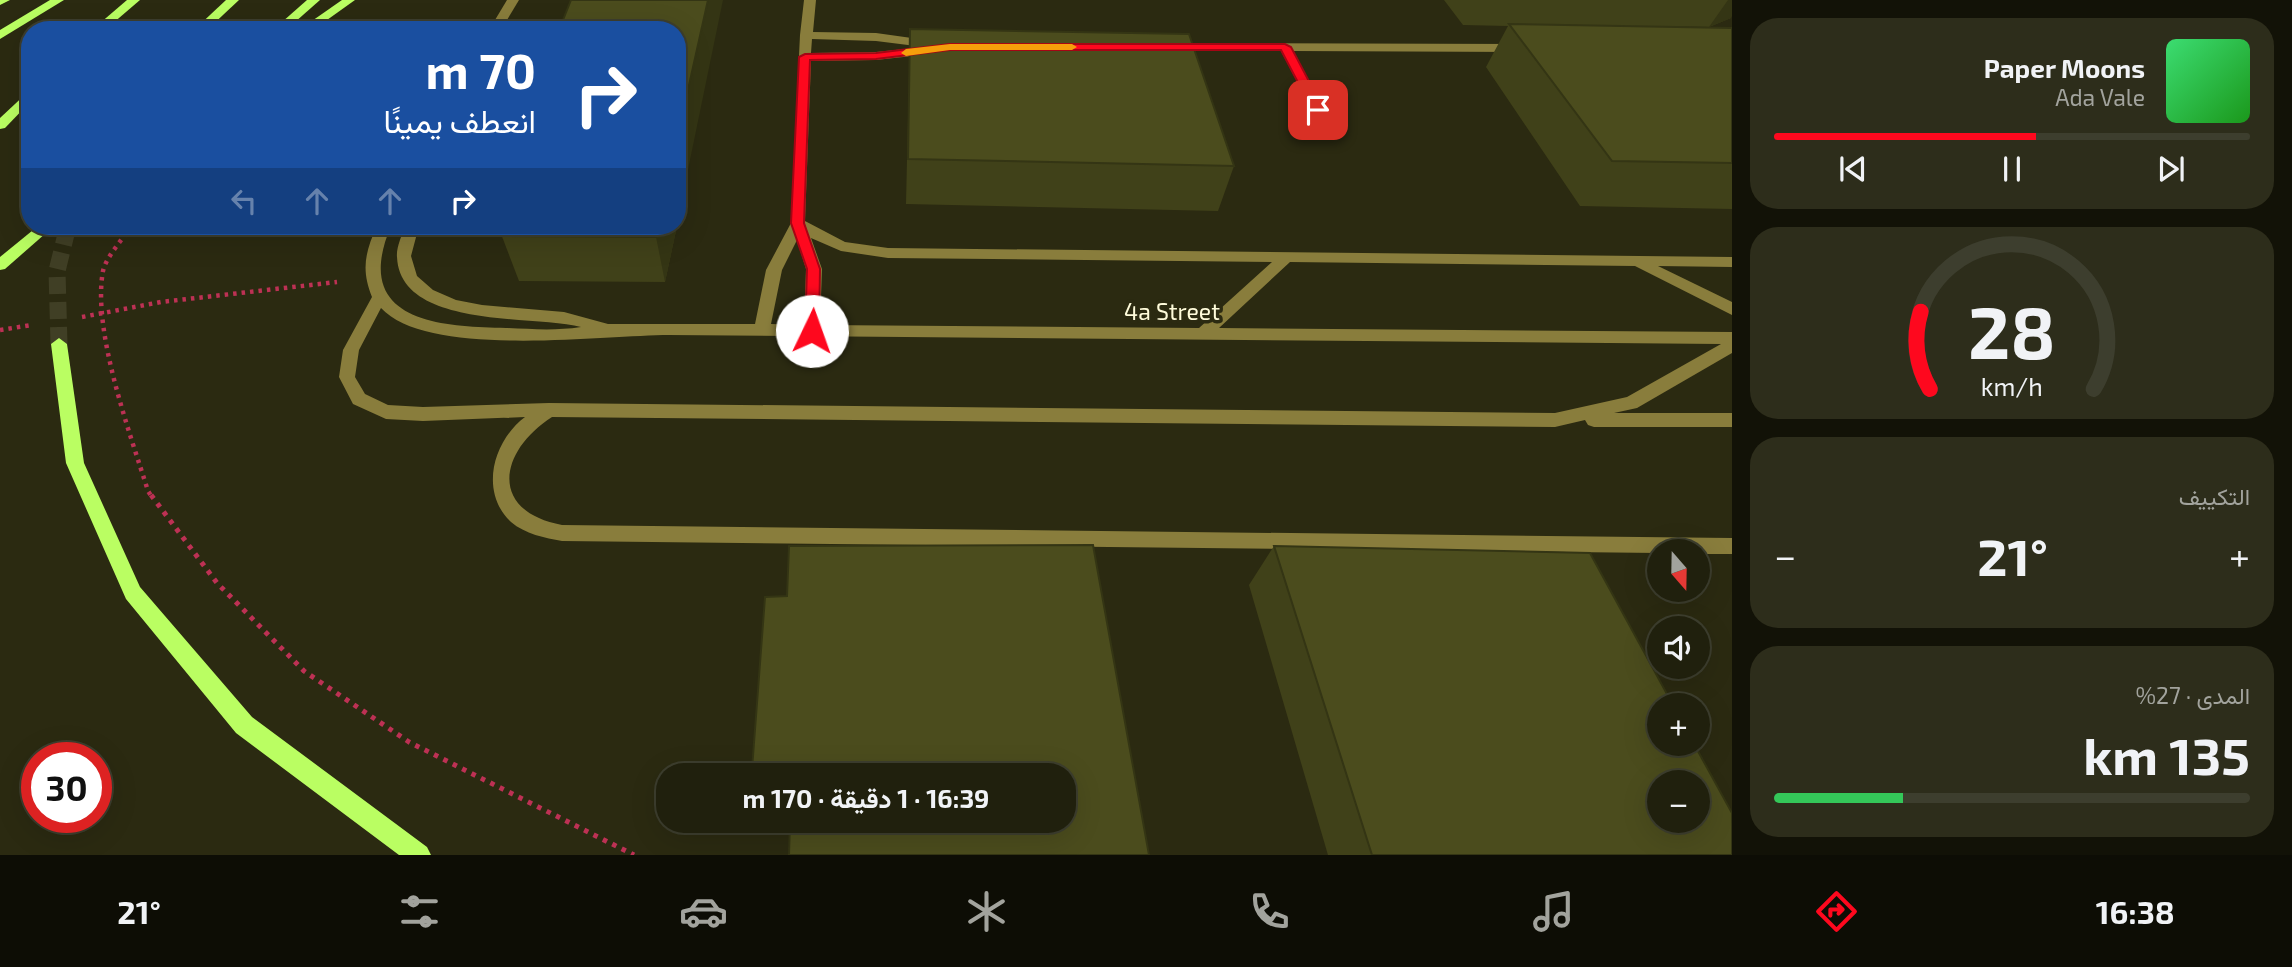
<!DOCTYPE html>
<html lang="ar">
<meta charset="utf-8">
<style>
:root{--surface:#20200d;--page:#2d2d1b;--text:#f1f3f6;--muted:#a2a39d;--line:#3d3e2e;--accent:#fe081e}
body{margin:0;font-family:"Exo 2",Vazirmatn,sans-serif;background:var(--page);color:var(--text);direction:rtl;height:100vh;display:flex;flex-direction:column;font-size:26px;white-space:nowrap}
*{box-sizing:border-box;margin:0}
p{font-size:23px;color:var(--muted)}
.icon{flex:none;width:38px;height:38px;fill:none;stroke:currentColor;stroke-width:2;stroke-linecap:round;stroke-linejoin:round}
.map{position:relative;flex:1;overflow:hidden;direction:ltr}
.details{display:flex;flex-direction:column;gap:18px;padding:18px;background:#121207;width:560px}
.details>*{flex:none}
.banner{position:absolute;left:21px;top:21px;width:665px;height:214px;border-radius:28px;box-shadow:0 7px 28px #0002,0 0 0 2px var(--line);direction:rtl;background:#1a4fa0;color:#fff;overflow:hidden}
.needle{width:46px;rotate:160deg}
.fabs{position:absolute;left:1647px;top:539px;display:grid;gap:14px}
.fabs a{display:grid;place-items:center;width:63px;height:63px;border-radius:50%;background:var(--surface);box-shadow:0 7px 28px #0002,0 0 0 2px var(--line);font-size:35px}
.speed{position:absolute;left:21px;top:742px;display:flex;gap:14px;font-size:35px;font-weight:700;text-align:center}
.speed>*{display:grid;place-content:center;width:91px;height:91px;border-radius:50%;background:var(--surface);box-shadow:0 7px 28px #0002,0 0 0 2px var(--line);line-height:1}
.speed .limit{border:10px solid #d22;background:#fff;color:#111}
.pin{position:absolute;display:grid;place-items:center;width:60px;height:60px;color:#fff;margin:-30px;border-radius:14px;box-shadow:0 4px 10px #0006}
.me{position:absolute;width:77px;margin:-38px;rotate:3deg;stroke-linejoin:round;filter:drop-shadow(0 0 5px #0008)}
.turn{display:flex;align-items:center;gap:24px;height:147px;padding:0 35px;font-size:32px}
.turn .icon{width:91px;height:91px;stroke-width:2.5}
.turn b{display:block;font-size:49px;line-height:60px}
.lanes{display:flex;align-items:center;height:66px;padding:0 35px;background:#0003;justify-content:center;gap:35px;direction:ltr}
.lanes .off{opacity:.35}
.big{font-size:52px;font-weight:700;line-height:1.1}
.details .tile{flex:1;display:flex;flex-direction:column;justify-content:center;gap:10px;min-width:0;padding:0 24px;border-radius:28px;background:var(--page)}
.details .dial{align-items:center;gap:0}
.dial svg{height:182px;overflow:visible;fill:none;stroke:var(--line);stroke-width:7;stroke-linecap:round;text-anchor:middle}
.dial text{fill:var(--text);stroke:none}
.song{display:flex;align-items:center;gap:21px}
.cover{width:84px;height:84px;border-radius:10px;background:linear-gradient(135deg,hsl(140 70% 55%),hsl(120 70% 35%))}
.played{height:7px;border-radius:4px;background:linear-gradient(90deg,var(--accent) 55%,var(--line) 55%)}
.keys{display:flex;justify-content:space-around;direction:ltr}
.heat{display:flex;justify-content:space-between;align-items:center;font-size:38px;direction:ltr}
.charge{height:10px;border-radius:5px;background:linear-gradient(90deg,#34c759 27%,var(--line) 0)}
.trip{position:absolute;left:656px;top:763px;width:420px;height:70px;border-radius:28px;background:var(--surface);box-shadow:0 7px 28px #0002,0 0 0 2px var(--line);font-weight:700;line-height:70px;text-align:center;direction:rtl}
.tab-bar{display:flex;height:112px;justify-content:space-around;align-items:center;background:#0d0d05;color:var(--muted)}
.tab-bar .icon{width:49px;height:49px}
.tab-bar .on{color:var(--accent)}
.tab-bar b{font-size:32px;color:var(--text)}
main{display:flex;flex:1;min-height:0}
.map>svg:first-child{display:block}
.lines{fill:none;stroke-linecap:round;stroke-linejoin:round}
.major-tunnel{stroke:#403f25;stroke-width:17;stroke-dasharray:17 8;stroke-linecap:butt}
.path-far1{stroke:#bd3154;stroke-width:4.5;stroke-dasharray:3.5 5;stroke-linecap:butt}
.path{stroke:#bd3154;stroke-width:5;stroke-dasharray:4.5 6;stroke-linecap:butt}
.minor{fill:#897d3c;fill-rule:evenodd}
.major{fill:#bafe62;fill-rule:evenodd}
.wall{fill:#404119}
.shaded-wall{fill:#343514}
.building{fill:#4b4c1d;stroke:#343514;stroke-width:2;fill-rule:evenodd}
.route{fill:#fe081e;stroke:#a50514;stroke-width:2}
.slow{fill:#f59e0b}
.labels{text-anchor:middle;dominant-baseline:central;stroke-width:7;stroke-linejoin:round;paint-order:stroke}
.street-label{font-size:23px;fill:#fffcdb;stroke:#2b2a11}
</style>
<main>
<section class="details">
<div class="tile">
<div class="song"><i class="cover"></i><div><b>Paper Moons</b><p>Ada Vale</p></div></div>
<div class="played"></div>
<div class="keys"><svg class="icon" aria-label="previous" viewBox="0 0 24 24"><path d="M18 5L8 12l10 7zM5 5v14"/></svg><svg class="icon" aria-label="pause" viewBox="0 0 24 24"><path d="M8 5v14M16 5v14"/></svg><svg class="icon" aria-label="next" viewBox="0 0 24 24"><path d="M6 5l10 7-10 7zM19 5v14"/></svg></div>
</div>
<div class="tile dial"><svg viewBox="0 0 100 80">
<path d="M14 69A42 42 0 1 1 86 69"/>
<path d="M14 69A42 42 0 0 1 10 35" stroke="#fe081e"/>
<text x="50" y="56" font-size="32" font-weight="700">28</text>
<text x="50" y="72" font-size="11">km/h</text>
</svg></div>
<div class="tile"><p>التكييف</p>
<div class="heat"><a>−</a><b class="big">21°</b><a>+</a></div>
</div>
<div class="tile"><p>المدى · 27%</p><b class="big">135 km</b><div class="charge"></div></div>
</section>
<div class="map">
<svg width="1732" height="855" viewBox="0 0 1732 855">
<rect width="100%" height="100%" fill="#2b2a11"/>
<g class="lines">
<polyline class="major-tunnel" points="59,344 57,271 68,226"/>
<g class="path-far1">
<path d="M131,226C123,239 106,257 103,271C92,331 130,433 148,491L152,497"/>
<polyline points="82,317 161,302 337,282"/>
<polyline points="0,330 32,325"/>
</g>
<polyline class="path" points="151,495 217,583 304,671 409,742 634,855"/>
<g class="minor">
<polygon points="507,0 519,0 501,30 489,30"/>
<path d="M804,0H816L813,32L876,33L926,40L937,50L931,54L876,60L811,61L805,221L845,242L888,248L1732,257V267L1658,266L1732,302V315L1635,266L1290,262L1219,328L1732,332V353L1637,408L1614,413H1732V427H1594L1588,425L1585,420L1555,427L552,417C499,451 488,511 562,525L1732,538V554H1698V551H1659V553L562,541C545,538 525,534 511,522C479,492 493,441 525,417L423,421L386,419L353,404L339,377L343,350L372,297C361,270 365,252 377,226H391C351,320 436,327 506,328C531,329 555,331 581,327C533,315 400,329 397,257C396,248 402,235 405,226H419L411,256L417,276L433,290L456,300L482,305L564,312L608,324H755L766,270L791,223L800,35ZM812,39L876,41L924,47L876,52L811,53ZM811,238L841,251L888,258L1272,262L1199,328L820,325L822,269ZM797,240L806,269L804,325L771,324L782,270ZM381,308C428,359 603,335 669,335L1721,344L1627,397L1555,413L549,403L423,407L388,405L365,394L355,377L359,350Z"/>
<polygon points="1172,43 1519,44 1525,48 1519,52 1293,51 1324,110 1318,114 1312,110 1281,51 1168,50 1166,47"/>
</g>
<g class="major">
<polygon points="0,0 10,0 0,5"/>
<polygon points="50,0 64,0 0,39 0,30"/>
<polygon points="127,0 140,0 105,30 92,30"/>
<polygon points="226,0 239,0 207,30 194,30"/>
<polygon points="307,0 320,0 286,30 273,30"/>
<polygon points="342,0 355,0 313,30 299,30"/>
<polygon points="30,90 30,102 5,128 0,129 0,118"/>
<polygon points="38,226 54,226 5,269 0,270 0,257"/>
<polygon points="59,338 67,344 84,463 140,587 252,717 427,847 431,855 399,855 236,733 126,599 66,463 51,344"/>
</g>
</g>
<g class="wall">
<polygon points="1444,0 1732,0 1731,18 1709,27 1654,26 1732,28 1732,209 1580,206 1486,67 1508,26 1463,25"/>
<polygon points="910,29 1234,166 1218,211 906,204"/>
<polygon points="498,226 677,226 665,282 519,281"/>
<polygon points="1093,545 1064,775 754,775 752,769 787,596"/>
<polygon points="1274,546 1732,855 1328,855 1249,585"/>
</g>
<g class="shaded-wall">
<polygon points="708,0 723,0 677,223 677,139"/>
<polygon points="1728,0 1732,0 1732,16 1731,18 1709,27"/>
<polygon points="658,226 677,226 665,282 656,237"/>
</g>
<g class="building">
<polygon points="571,0 708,0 677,139 677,30 559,30"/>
<polygon points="1509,24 1732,28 1732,163 1612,161"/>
<polygon points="910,29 1189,34 1234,166 908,159"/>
<polygon points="506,226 658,226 656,237 502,236"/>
<polygon points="1093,545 1149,855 789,855 790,821 1064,821 1064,775 792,775 793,768 752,769 765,597 787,596 789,546"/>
<path d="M1274,546L1590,553L1673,705H1659V744H1694L1732,813V855H1372ZM1659,782H1698V821H1659Z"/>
</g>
<polygon class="route" points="950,44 1285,44 1291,47 1324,110 1314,113 1281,50 950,50 876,59 810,60 804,223 820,269 819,331 812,336 807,335 805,331 807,269 791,223 799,57 805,54 876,53"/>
<polygon class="slow" points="950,44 1072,44 1077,47 1072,50 950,50 906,56 901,53 906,49"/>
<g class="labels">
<g class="street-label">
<text x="1172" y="311">4a Street</text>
</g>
</g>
</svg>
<div class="fabs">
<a><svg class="needle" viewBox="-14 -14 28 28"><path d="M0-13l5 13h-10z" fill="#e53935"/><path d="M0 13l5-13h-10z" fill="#a2a39d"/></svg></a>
<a><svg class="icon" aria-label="sound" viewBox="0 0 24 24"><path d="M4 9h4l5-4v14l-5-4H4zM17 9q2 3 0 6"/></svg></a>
<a>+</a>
<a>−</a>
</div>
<div class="speed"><div class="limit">30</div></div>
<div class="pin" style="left:1318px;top:110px;background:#d93025"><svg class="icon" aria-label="arrive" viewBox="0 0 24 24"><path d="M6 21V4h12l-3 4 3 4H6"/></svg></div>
<svg class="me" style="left:812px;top:331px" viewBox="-20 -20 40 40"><circle r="19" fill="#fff"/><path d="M0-13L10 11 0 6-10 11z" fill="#fe081e"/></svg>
<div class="trip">16:39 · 1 دقيقة · 170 m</div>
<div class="banner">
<div class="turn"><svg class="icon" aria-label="right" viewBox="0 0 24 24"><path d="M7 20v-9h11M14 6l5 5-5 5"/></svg><div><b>70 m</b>انعطف يمينًا</div></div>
<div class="lanes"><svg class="icon off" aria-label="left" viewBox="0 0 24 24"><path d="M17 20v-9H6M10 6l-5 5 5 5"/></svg><svg class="icon off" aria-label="ahead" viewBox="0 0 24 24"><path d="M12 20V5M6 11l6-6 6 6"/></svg><svg class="icon off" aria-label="ahead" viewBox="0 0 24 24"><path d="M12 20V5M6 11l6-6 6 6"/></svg><svg class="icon" aria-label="right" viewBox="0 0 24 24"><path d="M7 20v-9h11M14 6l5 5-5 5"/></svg></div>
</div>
</div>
</main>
<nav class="tab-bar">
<b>16:38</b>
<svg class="icon on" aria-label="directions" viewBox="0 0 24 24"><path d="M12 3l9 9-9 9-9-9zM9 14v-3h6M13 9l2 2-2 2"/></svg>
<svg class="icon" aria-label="music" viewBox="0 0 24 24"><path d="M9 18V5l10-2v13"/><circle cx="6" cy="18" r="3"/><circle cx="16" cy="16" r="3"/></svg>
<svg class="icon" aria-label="phone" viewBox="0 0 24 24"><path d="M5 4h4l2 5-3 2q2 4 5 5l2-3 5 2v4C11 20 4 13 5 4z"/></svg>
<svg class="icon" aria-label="climate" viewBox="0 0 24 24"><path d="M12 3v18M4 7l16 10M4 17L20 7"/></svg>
<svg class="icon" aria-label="car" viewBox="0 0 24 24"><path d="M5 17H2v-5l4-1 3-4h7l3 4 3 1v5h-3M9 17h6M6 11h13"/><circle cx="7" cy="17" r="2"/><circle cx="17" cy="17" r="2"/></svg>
<svg class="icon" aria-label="filters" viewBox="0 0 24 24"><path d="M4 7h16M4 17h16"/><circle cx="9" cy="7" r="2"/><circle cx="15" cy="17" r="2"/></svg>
<b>21°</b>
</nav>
